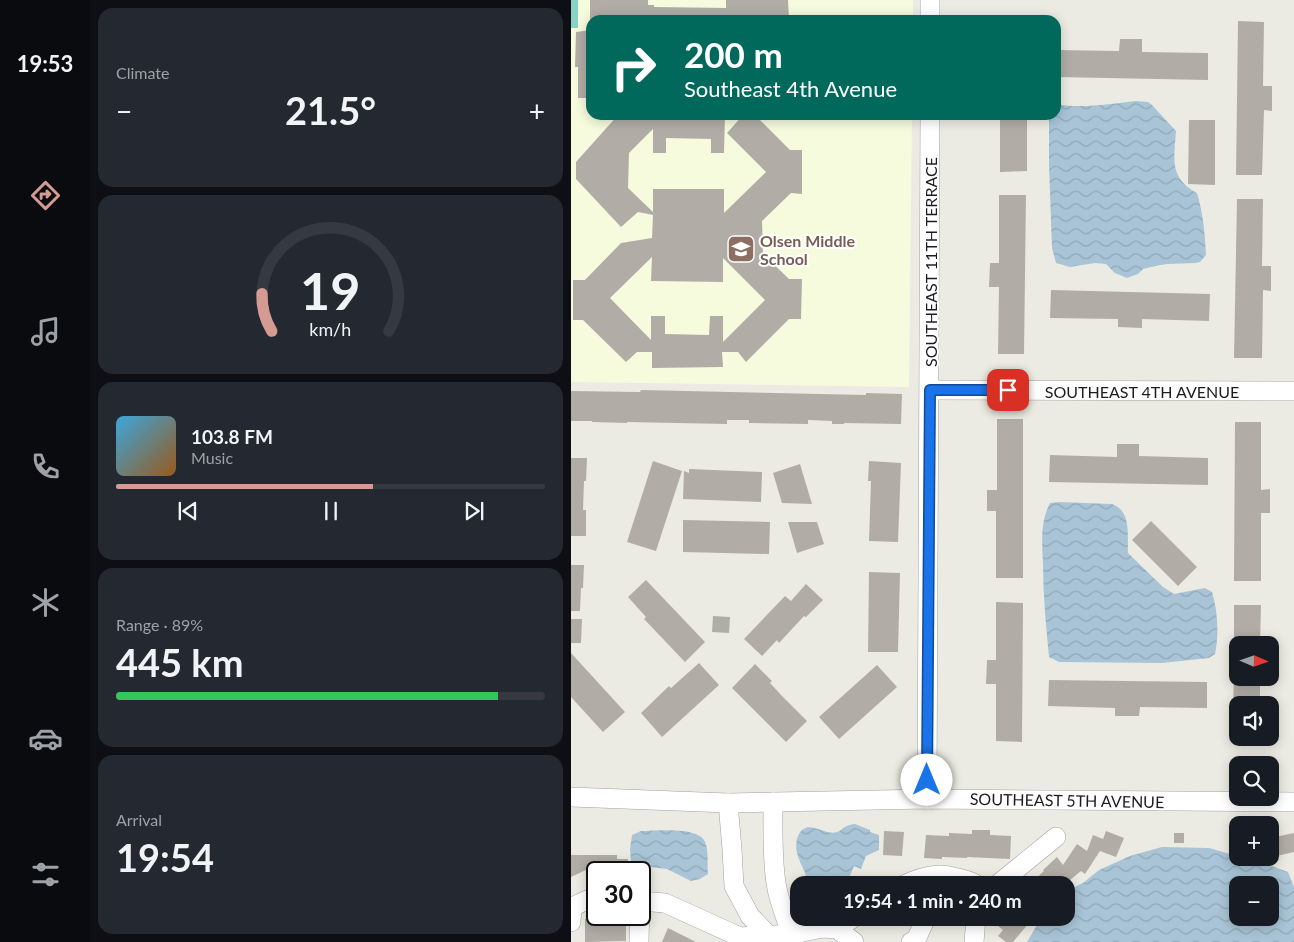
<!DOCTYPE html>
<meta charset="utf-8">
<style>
:root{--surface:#171b24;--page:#242831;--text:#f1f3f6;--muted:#9ea1a6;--line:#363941;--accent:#d59a91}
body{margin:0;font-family:Lato,sans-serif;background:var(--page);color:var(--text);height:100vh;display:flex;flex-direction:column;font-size:19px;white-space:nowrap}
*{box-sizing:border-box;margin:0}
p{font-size:16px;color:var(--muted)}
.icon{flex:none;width:28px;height:28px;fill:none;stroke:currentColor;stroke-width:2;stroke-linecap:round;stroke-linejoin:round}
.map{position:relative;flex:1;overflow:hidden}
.panel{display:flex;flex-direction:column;gap:8px;padding:8px;background:#0d0f14;width:481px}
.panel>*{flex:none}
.guide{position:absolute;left:15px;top:15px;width:475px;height:105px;border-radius:15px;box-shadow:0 2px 12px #0003;background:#00695c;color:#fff;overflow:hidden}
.needle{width:32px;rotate:92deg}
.tools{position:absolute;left:658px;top:636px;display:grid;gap:10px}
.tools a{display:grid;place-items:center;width:50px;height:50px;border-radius:10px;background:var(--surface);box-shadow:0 2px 12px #0003;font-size:25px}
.speed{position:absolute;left:15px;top:861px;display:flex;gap:10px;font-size:25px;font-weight:700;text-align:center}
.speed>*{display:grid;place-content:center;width:65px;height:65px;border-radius:50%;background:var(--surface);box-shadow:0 2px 12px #0003;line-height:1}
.speed .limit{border:2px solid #111;border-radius:8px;background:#fff;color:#111}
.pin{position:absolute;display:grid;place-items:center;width:42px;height:42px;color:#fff;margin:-21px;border-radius:10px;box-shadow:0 2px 8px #0006}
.me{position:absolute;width:55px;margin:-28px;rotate:0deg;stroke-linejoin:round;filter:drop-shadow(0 0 4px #0008)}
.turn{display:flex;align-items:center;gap:18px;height:105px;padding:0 15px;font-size:22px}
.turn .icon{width:65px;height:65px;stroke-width:2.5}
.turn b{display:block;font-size:35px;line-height:42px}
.big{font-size:38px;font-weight:700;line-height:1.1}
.panel .widget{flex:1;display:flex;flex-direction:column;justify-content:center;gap:8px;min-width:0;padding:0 18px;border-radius:15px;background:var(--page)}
.panel .dial{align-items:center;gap:0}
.dial svg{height:130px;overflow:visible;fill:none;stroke:var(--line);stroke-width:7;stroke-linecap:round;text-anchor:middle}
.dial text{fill:var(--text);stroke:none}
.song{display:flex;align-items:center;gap:15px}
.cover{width:60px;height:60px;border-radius:8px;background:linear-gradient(135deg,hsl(200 70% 55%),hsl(30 70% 35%))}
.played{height:5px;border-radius:2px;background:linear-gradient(90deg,var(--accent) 60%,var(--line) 60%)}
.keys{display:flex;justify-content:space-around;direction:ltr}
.heat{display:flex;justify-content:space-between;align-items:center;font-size:28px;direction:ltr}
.charge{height:8px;border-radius:4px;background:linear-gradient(90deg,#34c759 89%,var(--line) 0)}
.trip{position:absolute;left:219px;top:876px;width:285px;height:50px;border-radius:15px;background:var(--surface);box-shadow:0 2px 12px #0003;font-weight:700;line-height:50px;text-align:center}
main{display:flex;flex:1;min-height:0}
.menu{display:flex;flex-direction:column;width:90px;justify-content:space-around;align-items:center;background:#090b0e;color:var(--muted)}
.menu .icon{width:35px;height:35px}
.menu .current{color:var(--accent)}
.menu b{font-size:22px;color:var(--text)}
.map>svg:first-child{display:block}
.education{fill:#f6fbde}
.pitch{fill:#89d3c2}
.water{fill:url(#water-waves);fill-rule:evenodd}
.building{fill:#b1ada6;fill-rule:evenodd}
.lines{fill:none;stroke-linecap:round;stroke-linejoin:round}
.minor-casing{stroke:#a0a0a0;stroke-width:20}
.minor{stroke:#fff;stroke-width:19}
.route-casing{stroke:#114b97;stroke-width:12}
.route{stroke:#1a73e8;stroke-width:9}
.labels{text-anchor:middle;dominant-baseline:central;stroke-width:4;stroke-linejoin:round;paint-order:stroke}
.education-label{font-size:16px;font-weight:bold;fill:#785e54;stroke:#fff;text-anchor:start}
.street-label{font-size:16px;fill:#1c1c1c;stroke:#fff}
</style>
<main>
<nav class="menu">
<b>19:53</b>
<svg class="icon current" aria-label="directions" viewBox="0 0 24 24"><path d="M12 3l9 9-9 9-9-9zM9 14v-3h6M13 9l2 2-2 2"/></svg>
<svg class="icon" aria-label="music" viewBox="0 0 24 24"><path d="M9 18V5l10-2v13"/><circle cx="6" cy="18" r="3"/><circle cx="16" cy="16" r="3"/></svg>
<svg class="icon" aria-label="phone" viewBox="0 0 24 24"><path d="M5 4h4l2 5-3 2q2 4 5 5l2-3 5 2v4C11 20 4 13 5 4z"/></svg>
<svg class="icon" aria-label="climate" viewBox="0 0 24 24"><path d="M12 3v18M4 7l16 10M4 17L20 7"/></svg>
<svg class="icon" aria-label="car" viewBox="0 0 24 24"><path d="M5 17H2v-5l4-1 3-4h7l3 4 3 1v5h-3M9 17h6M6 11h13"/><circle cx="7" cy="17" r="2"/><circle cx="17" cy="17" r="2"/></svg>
<svg class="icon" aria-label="filters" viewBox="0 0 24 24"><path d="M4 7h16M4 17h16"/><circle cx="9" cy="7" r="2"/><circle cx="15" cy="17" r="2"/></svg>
</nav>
<section class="panel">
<div class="widget"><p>Climate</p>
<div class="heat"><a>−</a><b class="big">21.5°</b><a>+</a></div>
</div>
<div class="widget dial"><svg viewBox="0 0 100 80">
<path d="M14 69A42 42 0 1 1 86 69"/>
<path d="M14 69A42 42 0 0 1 8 46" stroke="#d59a91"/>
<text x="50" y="56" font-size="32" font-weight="700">19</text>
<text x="50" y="72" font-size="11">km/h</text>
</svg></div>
<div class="widget">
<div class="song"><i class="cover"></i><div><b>103.8 FM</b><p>Music</p></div></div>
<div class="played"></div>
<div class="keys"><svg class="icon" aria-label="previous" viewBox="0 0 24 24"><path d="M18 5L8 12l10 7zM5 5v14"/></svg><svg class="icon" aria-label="pause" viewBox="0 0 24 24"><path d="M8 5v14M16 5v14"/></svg><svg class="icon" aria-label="next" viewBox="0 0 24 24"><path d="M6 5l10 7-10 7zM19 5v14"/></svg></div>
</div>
<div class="widget"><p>Range · 89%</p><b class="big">445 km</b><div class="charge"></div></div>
<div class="widget"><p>Arrival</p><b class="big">19:54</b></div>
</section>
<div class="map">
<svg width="723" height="942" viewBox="0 0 723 942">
<defs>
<pattern id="water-waves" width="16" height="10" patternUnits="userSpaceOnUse" patternTransform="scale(1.25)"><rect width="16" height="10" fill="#a8c4d6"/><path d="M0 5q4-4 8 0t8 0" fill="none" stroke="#90a8b7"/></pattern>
</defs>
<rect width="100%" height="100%" fill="#ecebe3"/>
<polygon class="education" points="0,0 342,0 342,20 20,20 20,115 341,115 338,387 0,382"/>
<rect class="pitch" x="0" y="0" width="7" height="28"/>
<g class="water">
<path d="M565,101L577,102L581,105L605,131C603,159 598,178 626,193C632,213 634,234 635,255L629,262L624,263L596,264L584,266L572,269L567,274L556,278L544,273L535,264L524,263L499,267L485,263L481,248L478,164V115H485V104C512,109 538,104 565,101Z"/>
<path d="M489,502L541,504C561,511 556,536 557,553L592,587L603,594L634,588L641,592C647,611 648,635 644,654L638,658L591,663L488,662L478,657C475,626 472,595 472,564C471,543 469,522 479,503Z"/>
<path d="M284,824L299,830V832L308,835V850L295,856L290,869L283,866L278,878L269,885H235C236,870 232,871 228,859C225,852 224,843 227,836C236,816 254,837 266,832C270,831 272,827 276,826C277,825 283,824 284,824Z"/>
<path d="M70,831C84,831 128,826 134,842C138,851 136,864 137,874L129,879L120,881L96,869L64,865L60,861L59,849L61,835Z"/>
<path d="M591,847L638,848L666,856V858C683,858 701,866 717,872L723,887V942H456L470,918H495V891L512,883L528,870L559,856ZM666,885H699V918H666Z"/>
</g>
<g class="building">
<polygon points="19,0 77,0 77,5 83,5 83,7 155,8 155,0 217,0 218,20 19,20"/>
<polygon points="667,21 693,22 692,86 701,86 701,111 693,110 691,175 665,175"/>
<polygon points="20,30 20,98 7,98 7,67 4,67 5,32"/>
<polygon points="549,39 571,39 571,52 637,53 637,80 485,77 485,50 548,51"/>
<path d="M47,115H154L153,153H140V139L95,138V153H82V129L58,153L57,188L82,212V189H153V213L195,172L156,133L172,115H184L219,150H231V194L220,193L191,221L192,254L218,279H231L230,319H218L175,362L167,352H151L152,367L81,368V352H66L55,362L12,320H2V280H14L50,243L81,238L82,215L67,212L50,227L5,179V162ZM81,257L80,281L152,282V258L194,300L152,342V316H139L138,335L94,334V316H80V340L39,298Z"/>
<polygon points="429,115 456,115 456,171 429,172"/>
<polygon points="618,120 644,120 644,185 617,184"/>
<polygon points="428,195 455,195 453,354 427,354 428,287 418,287 419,263 428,263"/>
<polygon points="666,199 692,199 691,266 700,266 700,291 692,290 691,358 663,358"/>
<polygon points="480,290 639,294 638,321 571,319 571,328 547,327 547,319 479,318"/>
<polygon points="70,390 295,395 295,393 331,394 330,424 273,423 273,424 261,424 261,421 237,420 237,424 178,423 178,420 156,420 156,424 56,422 56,423 21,422 21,421 0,421 0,391 69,392"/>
<polygon points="426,419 452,419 452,578 425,578 425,511 416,511 416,490 426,490"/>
<polygon points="664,422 690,422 690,490 699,489 699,513 690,513 690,581 663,581"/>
<polygon points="546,444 568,444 568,456 637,458 637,485 478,482 479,455 546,457"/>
<polygon points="0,458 16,458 15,481 13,481 12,510 15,510 15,536 0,536"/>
<polygon points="82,461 111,471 85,551 56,542"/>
<polygon points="298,461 330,463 327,542 298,541 300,481 297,481"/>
<polygon points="229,464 241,504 211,503 202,473"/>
<polygon points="118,469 191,472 190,502 112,499 113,471 118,473"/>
<polygon points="112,520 199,522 198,554 112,552"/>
<polygon points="580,521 626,567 607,586 561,540"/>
<polygon points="217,522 246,522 253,544 226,553"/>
<polygon points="0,565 13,565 12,588 10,588 9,611 0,611"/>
<polygon points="298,572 329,573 327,652 297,652"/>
<polygon points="75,580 134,642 114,662 73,619 75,617 57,597"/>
<polygon points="235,584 252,600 235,617 233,616 208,643 206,640 191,656 173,639 214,596 220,601"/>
<polygon points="425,602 452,603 451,742 425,741 425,684 415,684 416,660 425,660"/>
<polygon points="663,605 690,605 689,645 663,645"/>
<polygon points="142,616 159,617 158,633 141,632"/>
<polygon points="0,619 11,619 10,643 0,643"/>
<polygon points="0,653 54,712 32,732 0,697"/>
<polygon points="128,663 148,685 91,737 70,713 98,686 100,688"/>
<polygon points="184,664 201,681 199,683 210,695 236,721 215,742 161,688"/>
<polygon points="306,665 326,687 268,739 248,717"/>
<polygon points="663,678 689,678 689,705 662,705"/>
<polygon points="478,680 636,682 636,708 569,707 568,716 544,716 544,708 477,706"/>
<polygon points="401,830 419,830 419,835 440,836 439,859 396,857 396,858 371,857 371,859 353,858 355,835 378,836 378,833 401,834"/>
<polygon points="313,831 333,832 331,856 312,855"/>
<polygon points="535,831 553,838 545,857 529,851 514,874 510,871 493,885 458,885 473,871 472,870 486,857 492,865 506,844 516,851 522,835 532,839"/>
<rect x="603" y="833" width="10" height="10"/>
<polygon points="723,833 723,852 701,857 699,838"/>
<polygon points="0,855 46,855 46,859 57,859 56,872 17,872 17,869 0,877"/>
<polygon points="434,918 462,918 442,942 435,942 427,936 432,930 427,926"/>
<polygon points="14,919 33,919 33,921 55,922 55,941 14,942"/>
<polygon points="97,928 125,942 91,942"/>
</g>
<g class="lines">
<g class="minor-casing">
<g id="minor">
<polyline points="359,20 359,0"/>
<polyline points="359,390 723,391"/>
<polyline points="0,797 157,803 356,799 723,802"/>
<polyline points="356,799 359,115"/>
<path d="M202,802C202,829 201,856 205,883C208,904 217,922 223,942"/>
<polyline points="157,803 161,849 163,886 179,916 197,935 200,942"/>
<path d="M333,885C343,880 356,876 368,875C376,875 400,880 406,885"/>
<polyline points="426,885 485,837"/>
<polyline points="69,901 94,903 169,937 221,934 252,928 266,929 283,942"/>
<polyline points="0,922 1,907 16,900 26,900"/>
<polyline points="266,929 282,918"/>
<polyline points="68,942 69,901"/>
<polyline points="340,942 345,940 353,922 352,918"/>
<polyline points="403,942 405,918"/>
</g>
</g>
<use href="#minor" class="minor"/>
</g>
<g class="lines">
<g class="route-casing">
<polyline id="route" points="356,780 359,390 437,390"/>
</g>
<use href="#route" class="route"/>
</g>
<defs>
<g id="school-square" transform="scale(1.4375)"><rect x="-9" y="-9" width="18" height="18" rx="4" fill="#8d6e63" stroke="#fff"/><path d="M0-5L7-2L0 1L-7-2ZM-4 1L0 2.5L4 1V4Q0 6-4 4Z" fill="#fff"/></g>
</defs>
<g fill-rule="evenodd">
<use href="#school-square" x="170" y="249"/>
</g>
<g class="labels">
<g class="education-label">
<text x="189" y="240">Olsen Middle<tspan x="189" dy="18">School</tspan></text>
</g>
<g class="street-label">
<text transform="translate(359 262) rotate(-90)">SOUTHEAST 11TH TERRACE</text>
<text x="571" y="391">SOUTHEAST 4TH AVENUE</text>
<text transform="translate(496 800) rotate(1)">SOUTHEAST 5TH AVENUE</text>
</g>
</g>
</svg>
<div class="tools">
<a><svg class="needle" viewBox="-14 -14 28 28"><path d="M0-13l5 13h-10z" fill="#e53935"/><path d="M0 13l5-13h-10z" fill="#9ea1a6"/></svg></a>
<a><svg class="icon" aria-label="sound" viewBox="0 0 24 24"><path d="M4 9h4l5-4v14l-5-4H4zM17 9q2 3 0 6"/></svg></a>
<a><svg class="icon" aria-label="search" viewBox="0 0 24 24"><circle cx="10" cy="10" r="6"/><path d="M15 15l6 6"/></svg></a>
<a>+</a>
<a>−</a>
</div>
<div class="speed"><div class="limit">30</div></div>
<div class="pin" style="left:437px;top:390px;background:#d93025"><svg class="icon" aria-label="arrive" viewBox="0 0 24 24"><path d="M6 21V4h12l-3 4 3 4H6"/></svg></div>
<svg class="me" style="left:356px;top:780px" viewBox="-20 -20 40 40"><circle r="19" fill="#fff"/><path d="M0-13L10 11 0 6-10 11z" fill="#1a73e8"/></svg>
<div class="trip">19:54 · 1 min · 240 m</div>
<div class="guide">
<div class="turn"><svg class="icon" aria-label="right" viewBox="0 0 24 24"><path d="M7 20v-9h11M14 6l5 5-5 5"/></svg><div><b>200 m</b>Southeast 4th Avenue</div></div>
</div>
</div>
</main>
